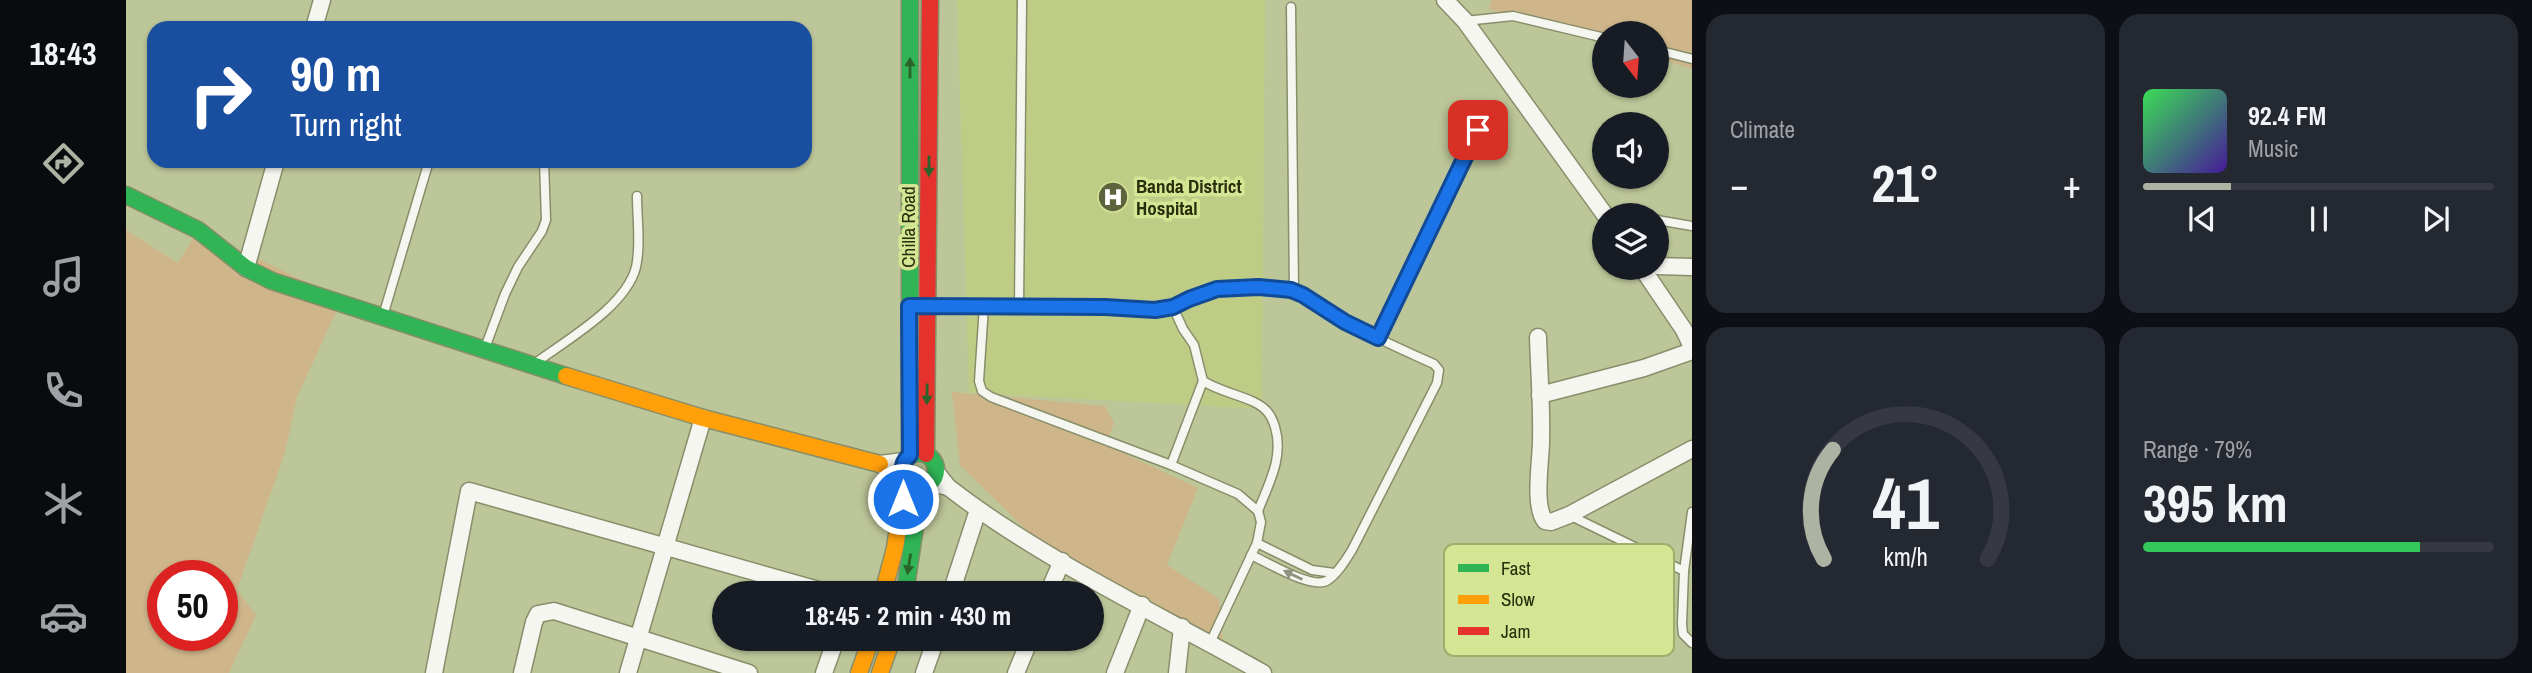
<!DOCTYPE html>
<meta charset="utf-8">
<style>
:root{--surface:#171b24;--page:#242831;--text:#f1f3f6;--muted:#9ea1a6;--line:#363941;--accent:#aeb2a3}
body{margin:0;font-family:"Archivo Narrow",sans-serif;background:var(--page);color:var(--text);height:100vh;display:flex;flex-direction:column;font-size:26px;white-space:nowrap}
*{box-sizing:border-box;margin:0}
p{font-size:23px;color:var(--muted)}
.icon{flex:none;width:38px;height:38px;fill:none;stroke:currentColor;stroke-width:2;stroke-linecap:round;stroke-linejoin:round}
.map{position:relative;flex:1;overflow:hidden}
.side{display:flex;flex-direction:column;gap:14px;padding:14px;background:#0d0f14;width:840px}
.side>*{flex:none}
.guide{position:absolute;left:21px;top:21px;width:665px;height:147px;border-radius:21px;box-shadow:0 2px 5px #0004;background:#1a4fa0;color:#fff;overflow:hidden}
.needle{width:46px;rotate:163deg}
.fabs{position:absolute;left:1466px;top:21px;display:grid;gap:14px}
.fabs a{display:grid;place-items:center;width:77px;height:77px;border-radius:50%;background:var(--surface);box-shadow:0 2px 5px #0004;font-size:35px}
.speed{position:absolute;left:21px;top:560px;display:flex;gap:14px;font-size:35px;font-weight:700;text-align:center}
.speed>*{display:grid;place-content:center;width:91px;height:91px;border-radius:50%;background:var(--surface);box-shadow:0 2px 5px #0004;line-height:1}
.speed .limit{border:10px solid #d22;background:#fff;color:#111}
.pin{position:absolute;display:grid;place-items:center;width:60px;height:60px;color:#fff;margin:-30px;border-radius:14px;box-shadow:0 4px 10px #0006}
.me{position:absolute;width:77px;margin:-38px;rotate:0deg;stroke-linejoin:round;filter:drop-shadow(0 0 5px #0008)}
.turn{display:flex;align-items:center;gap:24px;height:147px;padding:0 28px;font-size:32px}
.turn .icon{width:91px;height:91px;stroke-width:2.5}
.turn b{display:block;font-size:49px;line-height:60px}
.big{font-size:52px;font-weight:700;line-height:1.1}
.side .card{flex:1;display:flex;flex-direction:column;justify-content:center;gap:10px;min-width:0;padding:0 24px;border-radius:21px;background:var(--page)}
.side .dial{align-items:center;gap:0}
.dial svg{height:182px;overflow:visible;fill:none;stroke:var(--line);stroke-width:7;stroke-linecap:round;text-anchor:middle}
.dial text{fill:var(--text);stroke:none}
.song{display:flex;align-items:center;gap:21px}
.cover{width:84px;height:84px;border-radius:10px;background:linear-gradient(135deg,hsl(130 70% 55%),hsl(260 70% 35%))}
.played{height:7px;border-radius:4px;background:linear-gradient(90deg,var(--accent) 25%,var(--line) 25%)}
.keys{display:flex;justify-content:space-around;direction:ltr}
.heat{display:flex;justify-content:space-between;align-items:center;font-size:38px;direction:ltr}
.charge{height:10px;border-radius:5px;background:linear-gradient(90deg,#34c759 79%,var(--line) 0)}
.side .tiles{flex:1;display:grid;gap:14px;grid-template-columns:repeat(2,1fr)}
.trip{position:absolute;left:586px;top:581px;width:392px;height:70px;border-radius:35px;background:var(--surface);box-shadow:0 2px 5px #0004;font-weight:700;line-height:70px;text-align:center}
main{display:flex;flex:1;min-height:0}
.dock{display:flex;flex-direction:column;width:126px;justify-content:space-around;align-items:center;background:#090b0e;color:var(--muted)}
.dock .icon{width:49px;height:49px}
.dock .active{color:var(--accent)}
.dock b{font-size:32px;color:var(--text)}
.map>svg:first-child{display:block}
.built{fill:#becc86}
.green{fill:#cfb58a;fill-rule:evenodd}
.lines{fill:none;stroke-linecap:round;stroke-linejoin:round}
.lane-casing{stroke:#878e6a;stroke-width:11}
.street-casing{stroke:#878e6a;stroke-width:19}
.fast-casing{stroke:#878e6a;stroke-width:19}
.slow-casing{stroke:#878e6a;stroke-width:19}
.jam-casing{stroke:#878e6a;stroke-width:19}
.lane{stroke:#f5f6f0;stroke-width:8}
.street{stroke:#f5f6f0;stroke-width:16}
.fast{stroke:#30b455;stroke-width:16}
.slow{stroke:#ff9f0a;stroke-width:16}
.jam{stroke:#e5322d;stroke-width:16}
.oneway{fill:#2b6329}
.oneway2{fill:#8e927e}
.route-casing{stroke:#114b97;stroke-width:18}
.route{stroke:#1a73e8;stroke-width:12}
.labels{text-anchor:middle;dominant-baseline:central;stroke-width:7;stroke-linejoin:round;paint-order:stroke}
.poi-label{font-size:19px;font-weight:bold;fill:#282d0c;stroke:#d4e594;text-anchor:start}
.street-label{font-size:19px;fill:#282d0c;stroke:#d4e594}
.key{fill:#d4e594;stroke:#a0ae6b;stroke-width:2}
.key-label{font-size:19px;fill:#282d0c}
</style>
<main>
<nav class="dock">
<b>18:43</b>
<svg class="icon active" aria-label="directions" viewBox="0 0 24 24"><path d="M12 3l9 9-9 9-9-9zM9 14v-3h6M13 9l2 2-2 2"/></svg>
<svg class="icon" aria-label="music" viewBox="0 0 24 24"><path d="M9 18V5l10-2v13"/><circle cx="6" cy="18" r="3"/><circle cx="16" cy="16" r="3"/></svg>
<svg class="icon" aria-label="phone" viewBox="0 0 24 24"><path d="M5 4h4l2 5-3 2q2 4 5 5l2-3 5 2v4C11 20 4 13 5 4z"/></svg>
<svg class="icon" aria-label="climate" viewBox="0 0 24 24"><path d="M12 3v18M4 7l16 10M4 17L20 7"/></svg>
<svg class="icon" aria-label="car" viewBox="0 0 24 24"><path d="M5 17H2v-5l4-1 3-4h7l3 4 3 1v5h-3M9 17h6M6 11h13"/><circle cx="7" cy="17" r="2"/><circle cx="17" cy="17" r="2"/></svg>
</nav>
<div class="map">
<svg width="1566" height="673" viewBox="0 0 1566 673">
<rect width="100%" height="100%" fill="#bdc699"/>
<polygon class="built" points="831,0 1139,0 1136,409 843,393"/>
<g class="green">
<polygon points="1366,0 1566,0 1566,69 1531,58 1531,33 1479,33 1479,43 1363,9"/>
<path d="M0,230L52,263L72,230L216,299L171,397L159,452L111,590L130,615L103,673H0ZM37,576H96V635H37Z"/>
<polygon points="826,392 979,406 988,423 980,445 1072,488 1041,565 1093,599 1097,642 903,541 901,531 834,465"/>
</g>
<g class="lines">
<g class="lane-casing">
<g id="lane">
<polyline points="1165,7 1168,292"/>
<polyline points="1339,21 1387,16 1479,38"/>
<polyline points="1531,50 1566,59"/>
<polyline points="1485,215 1503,211 1514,215"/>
<polyline points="1531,220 1566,226"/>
<path d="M803,305L1029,310C1053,307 1072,291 1095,289C1118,287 1143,285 1165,290C1186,296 1203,312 1221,322C1249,338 1279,351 1308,364L1313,370L1311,383L1226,550C1219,561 1212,573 1202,580C1188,591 1141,562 1125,555"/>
<polyline points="858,306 853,381 856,391 865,397 1045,465 1112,494 1132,511 1135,522 1131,543 1084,643"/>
<polyline points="893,307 896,0"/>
<path d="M1047,307L1057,329L1068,345L1077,381C1093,391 1111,394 1128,402C1140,408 1145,414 1149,427C1158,457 1143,483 1132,511"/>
<polyline points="257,316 303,161"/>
<polyline points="1252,338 1352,130"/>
<polyline points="359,348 379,294 392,267 416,231 420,220 418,161"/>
<path d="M408,364C440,340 500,307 510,267C515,245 511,219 511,196"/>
<polyline points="1045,465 1077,381"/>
<polyline points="1566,512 1558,571 1556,624 1557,634 1566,643"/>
<polyline points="1443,515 1558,571"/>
<polyline points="1131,543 1186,570 1208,573"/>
</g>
</g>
<g class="street-casing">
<g id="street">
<polyline points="1319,0 1339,21 1479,215"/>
<polyline points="188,28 196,0"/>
<polyline points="1531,266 1566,267"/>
<polyline points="120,268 150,161"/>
<polyline points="1516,268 1558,330 1566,347"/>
<path d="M1412,337C1413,372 1416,406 1415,441C1415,461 1407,505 1419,521L1425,522L1443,515L1566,449"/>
<polyline points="1414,395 1518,368 1566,351"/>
<polyline points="776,475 754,464 778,461"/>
<polyline points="803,483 822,487 810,472"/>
<path d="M822,487C916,560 1033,614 1137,673"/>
<polyline points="825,593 852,510"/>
<polyline points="922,593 936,561"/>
<polyline points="308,673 343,491 703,593"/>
<polyline points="396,673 408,622 412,614 428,611 623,673"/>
<polyline points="502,673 577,418"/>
<polyline points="698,673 710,639"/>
<polyline points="798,673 810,639"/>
<polyline points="890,673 904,639"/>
<polyline points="989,673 1016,605"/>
<polyline points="1051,673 1056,627"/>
</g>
</g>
<g class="fast-casing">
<g id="fast">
<polyline points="784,0 784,455"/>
<polyline points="0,195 72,230 120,268 146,281 440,376"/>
<circle cx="793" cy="470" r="17"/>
<polyline points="779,593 795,487"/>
</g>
</g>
<g class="slow-casing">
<g id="slow">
<polyline points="440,376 577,418 754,464"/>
<polyline points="757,593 769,548 779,480"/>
<polyline points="733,673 745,639"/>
<polyline points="754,673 766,639"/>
</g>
</g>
<g class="jam-casing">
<polyline id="jam" points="800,454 804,0"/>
</g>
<use href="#lane" class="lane"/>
<use href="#street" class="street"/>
<use href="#fast" class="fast"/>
<use href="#slow" class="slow"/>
<use href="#jam" class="jam"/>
</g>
<defs><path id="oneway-solid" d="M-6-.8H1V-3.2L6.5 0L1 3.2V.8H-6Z" transform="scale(1.75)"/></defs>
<g class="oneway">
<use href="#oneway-solid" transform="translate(784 68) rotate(-90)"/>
<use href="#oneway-solid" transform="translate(803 166) rotate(90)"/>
<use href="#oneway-solid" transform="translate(801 394) rotate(91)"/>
<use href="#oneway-solid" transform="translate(783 564) rotate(99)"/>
</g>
<use class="oneway2" href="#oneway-solid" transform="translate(1167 575) rotate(-154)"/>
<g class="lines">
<g class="route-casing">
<path id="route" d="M777,499C777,494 780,486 779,481C778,470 773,465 784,455L783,306L979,307L1029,310L1047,307L1063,299L1091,289L1133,287L1165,290L1177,295L1219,322L1252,338L1352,130"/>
</g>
<use href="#route" class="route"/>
</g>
<defs>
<g id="hospital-disc" transform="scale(1.575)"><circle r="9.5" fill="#5c633d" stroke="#d4e594"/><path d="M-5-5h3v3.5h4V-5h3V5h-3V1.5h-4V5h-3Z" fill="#fff"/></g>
</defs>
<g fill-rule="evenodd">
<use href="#hospital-disc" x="987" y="197"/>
</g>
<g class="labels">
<g class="poi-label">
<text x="1010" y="186">Banda District<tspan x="1010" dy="22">Hospital</tspan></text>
</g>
<g class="street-label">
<text transform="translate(782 227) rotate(-90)">Chilla Road</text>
</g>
</g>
<rect x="1318" y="544" width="230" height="112" rx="10" class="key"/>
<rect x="1332" y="564" width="31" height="8" fill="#30b455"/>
<rect x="1332" y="595" width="31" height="9" fill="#ff9f0a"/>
<rect x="1332" y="627" width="31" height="8" fill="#e5322d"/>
<g class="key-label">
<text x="1375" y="575">Fast</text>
<text x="1375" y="606">Slow</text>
<text x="1375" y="638">Jam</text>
</g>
</svg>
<div class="fabs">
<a><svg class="needle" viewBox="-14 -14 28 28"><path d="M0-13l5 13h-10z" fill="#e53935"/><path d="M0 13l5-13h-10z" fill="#9ea1a6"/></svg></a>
<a><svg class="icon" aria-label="sound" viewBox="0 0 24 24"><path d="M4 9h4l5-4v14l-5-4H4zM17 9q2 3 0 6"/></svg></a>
<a><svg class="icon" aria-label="layers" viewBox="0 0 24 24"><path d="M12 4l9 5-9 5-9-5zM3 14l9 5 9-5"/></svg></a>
</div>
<div class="speed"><div class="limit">50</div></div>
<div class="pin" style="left:1352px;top:130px;background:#d93025"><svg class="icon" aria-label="arrive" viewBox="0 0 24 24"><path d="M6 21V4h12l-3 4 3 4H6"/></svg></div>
<svg class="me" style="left:777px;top:499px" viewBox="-20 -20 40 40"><circle r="17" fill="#1a73e8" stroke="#fff" stroke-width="3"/><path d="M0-11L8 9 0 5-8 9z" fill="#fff"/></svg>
<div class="trip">18:45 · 2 min · 430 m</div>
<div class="guide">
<div class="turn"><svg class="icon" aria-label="right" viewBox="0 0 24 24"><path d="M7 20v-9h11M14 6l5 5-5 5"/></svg><div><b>90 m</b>Turn right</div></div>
</div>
</div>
<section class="side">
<div class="tiles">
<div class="card"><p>Climate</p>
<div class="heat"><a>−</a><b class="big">21°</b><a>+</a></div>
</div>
<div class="card">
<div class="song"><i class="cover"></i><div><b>92.4 FM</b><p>Music</p></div></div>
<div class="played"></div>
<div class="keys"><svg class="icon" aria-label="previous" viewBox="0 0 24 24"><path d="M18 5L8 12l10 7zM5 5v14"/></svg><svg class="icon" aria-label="pause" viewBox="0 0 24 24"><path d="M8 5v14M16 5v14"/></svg><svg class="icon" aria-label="next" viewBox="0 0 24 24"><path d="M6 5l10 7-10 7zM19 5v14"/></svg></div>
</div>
<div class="card dial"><svg viewBox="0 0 100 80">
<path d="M14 69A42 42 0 1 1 86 69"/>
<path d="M14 69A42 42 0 0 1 18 21" stroke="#aeb2a3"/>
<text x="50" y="56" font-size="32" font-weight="700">41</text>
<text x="50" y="72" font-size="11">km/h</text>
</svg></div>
<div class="card"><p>Range · 79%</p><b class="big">395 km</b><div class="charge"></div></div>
</div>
</section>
</main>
